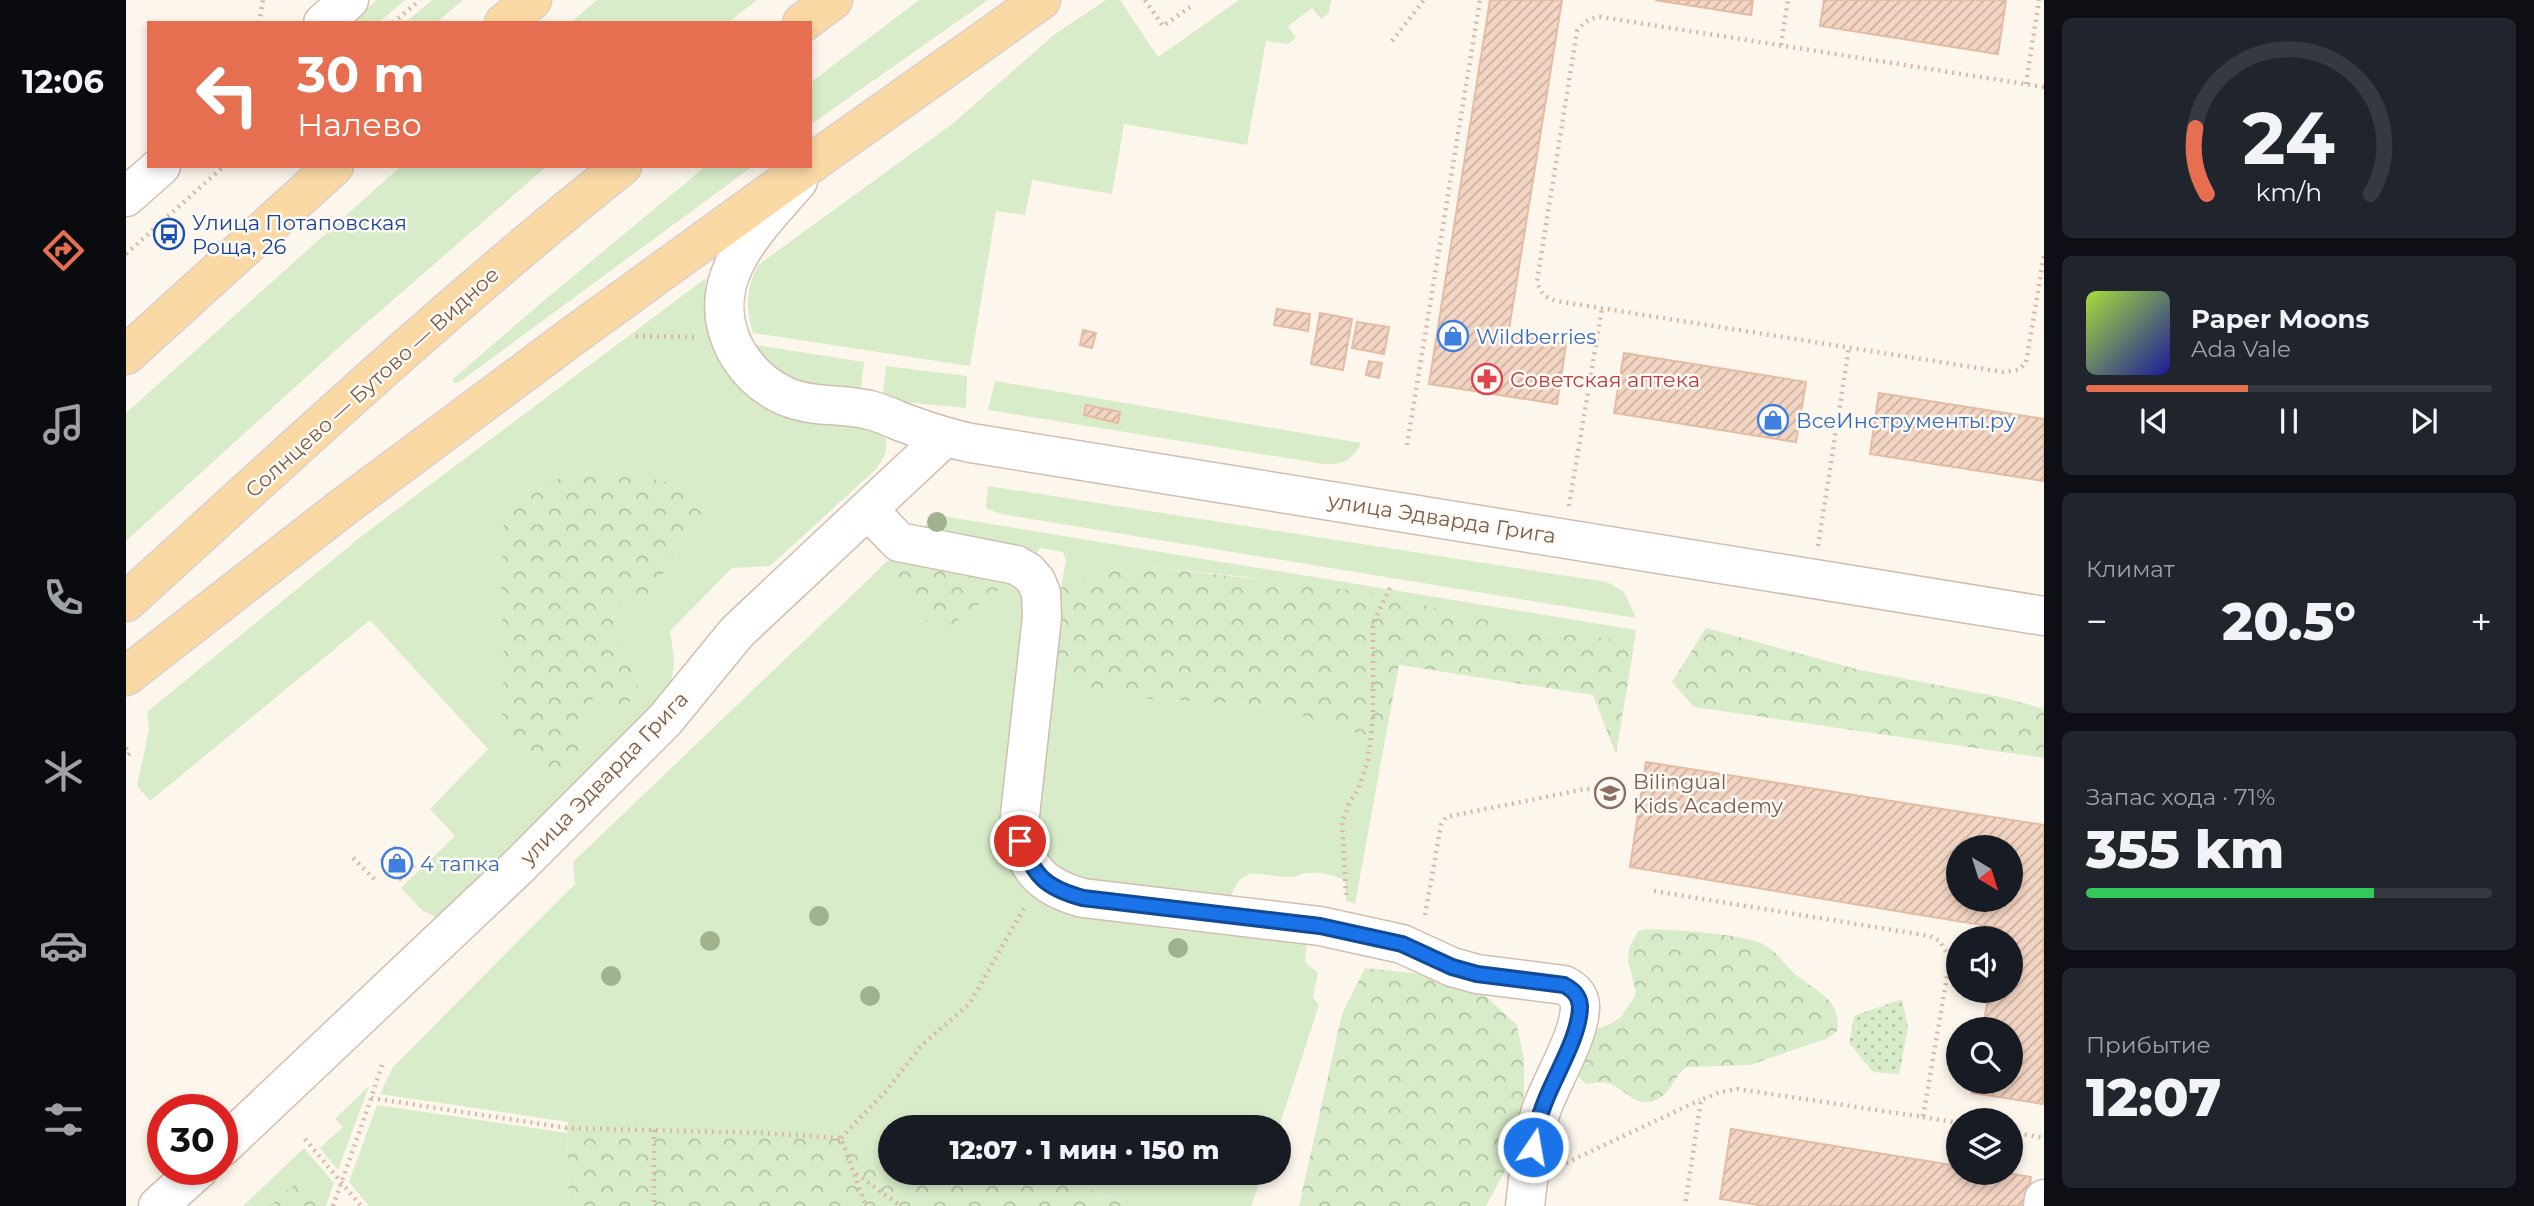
<!DOCTYPE html>
<html lang="ru">
<meta charset="utf-8">
<style>
:root{--surface:#171b24;--page:#20242c;--text:#f1f3f6;--muted:#9ea1a6;--line:#363941;--accent:#e76f51}
body{margin:0;font-family:Montserrat,sans-serif;background:var(--page);color:var(--text);height:100vh;display:flex;flex-direction:column;font-size:26px;white-space:nowrap}
*{box-sizing:border-box;margin:0}
p{font-size:23px;color:var(--muted)}
.icon{flex:none;width:38px;height:38px;fill:none;stroke:currentColor;stroke-width:2;stroke-linecap:round;stroke-linejoin:round}
.map{position:relative;flex:1;overflow:hidden}
.drawer{display:flex;flex-direction:column;gap:18px;padding:18px;background:#0d0f14;width:490px}
.drawer>*{flex:none}
.top-card{position:absolute;left:21px;top:21px;width:665px;height:147px;border-radius:0px;box-shadow:0 4px 10px #0003;background:#e76f51;color:#fff;overflow:hidden}
.needle{width:46px;rotate:142deg}
.buttons{position:absolute;left:1820px;top:835px;display:grid;gap:14px}
.buttons a{display:grid;place-items:center;width:77px;height:77px;border-radius:50%;background:var(--surface);box-shadow:0 4px 10px #0003;font-size:35px}
.speed{position:absolute;left:21px;top:1094px;display:flex;gap:14px;font-size:35px;font-weight:700;text-align:center}
.speed>*{display:grid;place-content:center;width:91px;height:91px;border-radius:50%;background:var(--surface);box-shadow:0 4px 10px #0003;line-height:1}
.speed .limit{border:10px solid #d22;background:#fff;color:#111}
.pin{position:absolute;display:grid;place-items:center;width:60px;height:60px;color:#fff;margin:-30px;border:4px solid #fff;border-radius:50%;box-shadow:0 2px 7px #0007}
.me{position:absolute;width:77px;margin:-38px;rotate:12deg;stroke-linejoin:round;filter:drop-shadow(0 0 5px #0008)}
.turn{display:flex;align-items:center;gap:24px;height:147px;padding:0 35px;font-size:32px}
.turn .icon{width:91px;height:91px;stroke-width:2.5}
.turn b{display:block;font-size:49px;line-height:60px}
.big{font-size:52px;font-weight:800;line-height:1.1}
.drawer .tile{flex:1;display:flex;flex-direction:column;justify-content:center;gap:10px;min-width:0;padding:0 24px;border-radius:10px;background:var(--page)}
.drawer .dial{align-items:center;gap:0}
.dial svg{height:182px;overflow:visible;fill:none;stroke:var(--line);stroke-width:7;stroke-linecap:round;text-anchor:middle}
.dial text{fill:var(--text);stroke:none}
.song{display:flex;align-items:center;gap:21px}
.cover{width:84px;height:84px;border-radius:10px;background:linear-gradient(135deg,hsl(80 70% 55%),hsl(240 70% 35%))}
.played{height:7px;border-radius:4px;background:linear-gradient(90deg,var(--accent) 40%,var(--line) 40%)}
.keys{display:flex;justify-content:space-around;direction:ltr}
.heat{display:flex;justify-content:space-between;align-items:center;font-size:38px;direction:ltr}
.charge{height:10px;border-radius:5px;background:linear-gradient(90deg,#34c759 71%,var(--line) 0)}
.trip{position:absolute;left:752px;top:1115px;width:413px;height:70px;border-radius:35px;background:var(--surface);box-shadow:0 4px 10px #0003;font-weight:800;line-height:70px;text-align:center}
main{display:flex;flex:1;min-height:0}
.tab-bar{display:flex;flex-direction:column;width:126px;justify-content:space-around;align-items:center;background:#090b0e;color:var(--muted)}
.tab-bar .icon{width:49px;height:49px}
.tab-bar .selected{color:var(--accent)}
.tab-bar b{font-size:32px;color:var(--text)}
.map>svg:first-child{display:block}
.grass{fill:#d8ecc9}
.forest{fill:url(#forest-crowns)}
.park{fill:url(#park-dots)}
.building{fill:url(#building-hatch);stroke:#e6bba3;stroke-width:2;fill-rule:evenodd}
.lines{fill:none;stroke-linecap:round;stroke-linejoin:round}
.minor-casing{stroke:#d1beb0;stroke-width:41}
.major-casing{stroke:#dad1cd;stroke-width:41}
.path{stroke:#d9b8a5;stroke-width:4.5;stroke-dasharray:2 5;stroke-linecap:butt}
.minor{stroke:#fff;stroke-width:38}
.major{stroke:#fbd9a5;stroke-width:38}
.tree{fill:#a0b28e}
.route-casing{stroke:#114b97;stroke-width:18}
.route{stroke:#1a73e8;stroke-width:12}
.labels{text-anchor:middle;dominant-baseline:central;stroke-width:5;stroke-linejoin:round;paint-order:stroke}
.transit-label{font-size:21px;fill:#164399;stroke:#fffaf3;text-anchor:start}
.shop-label{font-size:21px;fill:#366cbe;stroke:#fffaf3;text-anchor:start}
.health-label{font-size:21px;fill:#be3a42;stroke:#fffaf3;text-anchor:start}
.street-label{font-size:21px;fill:#7a5c4d;stroke:#fffaf3}
.education-label{font-size:21px;fill:#785e54;stroke:#fffaf3;text-anchor:start}
</style>
<main>
<nav class="tab-bar">
<b>12:06</b>
<svg class="icon selected" aria-label="directions" viewBox="0 0 24 24"><path d="M12 3l9 9-9 9-9-9zM9 14v-3h6M13 9l2 2-2 2"/></svg>
<svg class="icon" aria-label="music" viewBox="0 0 24 24"><path d="M9 18V5l10-2v13"/><circle cx="6" cy="18" r="3"/><circle cx="16" cy="16" r="3"/></svg>
<svg class="icon" aria-label="phone" viewBox="0 0 24 24"><path d="M5 4h4l2 5-3 2q2 4 5 5l2-3 5 2v4C11 20 4 13 5 4z"/></svg>
<svg class="icon" aria-label="climate" viewBox="0 0 24 24"><path d="M12 3v18M4 7l16 10M4 17L20 7"/></svg>
<svg class="icon" aria-label="car" viewBox="0 0 24 24"><path d="M5 17H2v-5l4-1 3-4h7l3 4 3 1v5h-3M9 17h6M6 11h13"/><circle cx="7" cy="17" r="2"/><circle cx="17" cy="17" r="2"/></svg>
<svg class="icon" aria-label="filters" viewBox="0 0 24 24"><path d="M4 7h16M4 17h16"/><circle cx="9" cy="7" r="2"/><circle cx="15" cy="17" r="2"/></svg>
</nav>
<div class="map">
<svg width="1918" height="1206" viewBox="0 0 1918 1206">
<defs>
<pattern id="forest-crowns" width="20" height="18" patternUnits="userSpaceOnUse" patternTransform="scale(1.75)"><rect width="20" height="18" fill="#d8ecc9"/><path d="M2 6a3 3 0 1 1 6 0M12 15a3 3 0 1 1 6 0" fill="none" stroke="#b4c2a5"/></pattern>
<pattern id="park-dots" width="8" height="8" patternUnits="userSpaceOnUse" patternTransform="scale(1.75)"><rect width="8" height="8" fill="#d8ecc9"/><path d="M2 2h.1M6 6h.1" fill="none" stroke="#b4c2a5" stroke-width="1.8" stroke-linecap="round"/></pattern>
<pattern id="building-hatch" width="6" height="6" patternUnits="userSpaceOnUse" patternTransform="scale(1.75)"><rect width="6" height="6" fill="#f3d5c3"/><path d="M-1 1l2-2M0 6l6-6M5 7l2-2" fill="none" stroke="#cab0a1"/></pattern>
</defs>
<rect width="100%" height="100%" fill="#fdf6ec"/>
<g class="grass">
<polygon points="251,0 279,0 252,23 224,23"/>
<polygon points="306,0 337,0 310,23 279,23"/>
<polygon points="471,0 631,0 601,23 444,23"/>
<polygon points="793,0 862,0 684,125 684,83"/>
<path d="M980,0H994L1032,57L1113,0H1205L1203,13L1195,19L1186,8L1162,26L1170,38L1162,44L1140,41L1121,145L998,124L986,194L906,180L899,215L870,211L844,366L627,333C619,308 620,289 632,265L825,125L929,34Z"/>
<polygon points="275,166 421,166 221,340 0,541 0,413"/>
<polygon points="580,166 627,166 332,383 327,383 327,379 415,303"/>
<path d="M580,278C577,328 584,358 621,393L756,432C765,447 759,457 749,470L644,566L606,568L544,631C549,663 552,676 532,703L310,917L297,911L275,888L329,836L304,809L362,749L244,620L24,801L11,786L23,730L21,712L237,535Z"/>
<polygon points="617,343 738,362 734,398 665,387"/>
<polygon points="760,366 841,376 840,408 756,400"/>
<path d="M869,381L1235,443C1227,460 1216,465 1198,464L862,410Z"/>
<polygon points="862,486 1481,582 1498,592 1510,618 875,514 860,508"/>
<polygon points="810,515 1510,630 1508,645 1481,638 1406,631 1120,577 1010,565 936,582 940,560 937,552 914,548 908,557 792,533"/>
<path d="M768,555L862,572L894,586L900,601L876,826C877,847 883,874 900,889C929,916 968,919 1005,924C1030,927 1055,931 1080,933C1113,935 1148,934 1181,941L1179,962L1192,973L1187,997L1193,1005L1153,1127H765V1152L715,1138L635,1133L441,1128L442,1122L254,1094L267,1067L449,884L447,862Z"/>
<path d="M927,670L961,693L1005,698L1147,705L1203,726L1247,737L1261,729L1229,904L1220,901L1219,881C1206,874 1191,871 1176,874C1172,875 1170,877 1165,877C1135,878 1116,860 1104,900L1040,897L927,872L907,823Z"/>
<polygon points="243,1086 212,1170 194,1148 217,1127 209,1119"/>
<polygon points="251,1105 441,1133 443,1206 243,1206 223,1182"/>
<polygon points="178,1148 208,1183 200,1206 117,1206"/>
<polygon points="918,1173 1137,1173 1125,1206 1008,1206"/>
</g>
<g class="forest">
<polygon points="445,473 523,478 558,486 575,513 523,596 495,601 488,627 512,688 501,706 467,699 453,711 453,750 443,771 421,772 402,760 376,722 378,658 375,589 378,520 405,492"/>
<polygon points="768,555 881,578 871,591 825,625 801,622 771,580 754,568"/>
<polygon points="1010,565 1248,593 1406,631 1481,638 1508,645 1490,754 1467,695 1273,665 1261,729 1247,737 1203,726 1147,705 1005,698 961,693 927,670 936,582"/>
<polygon points="1580,628 1734,670 1884,699 1918,709 1918,758 1568,707 1546,682"/>
<path d="M1521,929C1549,930 1616,933 1639,945C1653,953 1661,969 1674,978C1694,993 1715,1001 1711,1031L1702,1038L1624,1065L1561,1067C1548,1075 1546,1092 1532,1099C1510,1110 1500,1089 1482,1083C1475,1081 1467,1083 1460,1084L1444,1069L1469,1030L1484,1024L1495,1017L1509,996L1510,991L1502,961L1503,949L1512,931Z"/>
<polygon points="1239,968 1341,979 1391,1025 1398,1060 1398,1096 1386,1157 1360,1206 1173,1206 1216,1014"/>
<polygon points="441,1128 635,1133 715,1138 765,1152 765,1172 918,1173 1008,1206 443,1206"/>
<polygon points="168,1185 192,1191 197,1206 144,1206"/>
</g>
<polygon class="park" points="1776,999 1782,1028 1773,1074 1747,1072 1723,1043 1728,1016"/>
<g class="building">
<polygon points="1364,0 1436,0 1382,335 1440,344 1431,404 1303,384"/>
<polygon points="1529,0 1627,0 1625,15"/>
<polygon points="1698,0 1880,0 1872,54 1694,26"/>
<polygon points="1151,309 1184,314 1182,331 1148,325"/>
<polygon points="1194,313 1226,319 1217,370 1185,364"/>
<polygon points="1231,322 1263,327 1258,354 1226,348"/>
<polygon points="957,330 970,333 966,348 954,345"/>
<polygon points="1498,353 1680,382 1670,442 1488,413"/>
<polygon points="1243,361 1256,363 1253,378 1240,375"/>
<polygon points="1753,393 1918,419 1918,481 1744,454"/>
<polygon points="960,405 994,412 992,423 958,415"/>
<path d="M1520,762L1918,825L1917,1104L1846,1093L1848,1082H1885V1029H1857L1863,990H1885V938H1872L1874,928L1504,867ZM1832,847H1885V900H1832Z"/>
<polygon points="269,847 288,866 274,880 255,860"/>
<polygon points="1605,1129 1832,1166 1832,1172 1875,1172 1905,1177 1900,1206 1639,1206 1594,1199"/>
</g>
<g class="lines">
<g class="minor-casing">
<g id="minor">
<polyline points="197,23 223,0"/>
<path d="M672,181C631,229 574,280 609,349C620,369 637,386 659,396C686,408 715,403 743,410C753,412 764,417 773,421C797,430 820,438 845,443L1918,616"/>
<polyline points="0,197 35,166"/>
<path d="M742,510L773,542L890,565L902,572L910,581L915,593L916,617L893,824C897,868 916,887 957,898L1194,926L1276,944L1326,967L1351,974L1438,985C1446,989 1453,995 1454,1005C1455,1035 1425,1081 1415,1111C1405,1141 1403,1175 1399,1206"/>
<polyline points="96,1147 392,867 539,720 611,632 818,438"/>
<polyline points="32,1206 73,1169"/>
<polyline points="1917,1206 1918,1199"/>
</g>
</g>
<g class="major-casing">
<g id="major">
<polyline points="378,23 406,0"/>
<polyline points="676,23 707,0"/>
<polyline points="684,164 915,0"/>
<polyline points="0,355 208,166"/>
<path d="M0,602C163,454 324,303 496,166"/>
<polyline points="0,676 220,505 448,335 681,166"/>
</g>
</g>
<g class="path">
<polyline points="1019,0 1037,26 1064,7"/>
<polyline points="133,23 137,0"/>
<polyline points="267,23 294,0"/>
<polyline points="1266,41 1298,0"/>
<polyline points="1655,45 1662,0"/>
<polyline points="1900,84 1913,0"/>
<path d="M1918,87L1475,17C1463,18 1458,22 1451,31L1411,281C1415,293 1418,297 1430,301L1877,372L1892,370L1900,363L1918,255"/>
<polyline points="0,254 98,166"/>
<polyline points="510,336 568,337"/>
<polyline points="1281,445 1354,0"/>
<polyline points="1443,506 1476,308"/>
<polyline points="1692,546 1723,347"/>
<polyline points="0,748 4,753 0,757"/>
<polyline points="227,858 249,880"/>
<polyline points="1528,891 1804,936 1814,941 1824,959 1797,1117 1612,1089 1594,1092 1575,1100 1559,1206"/>
<polyline points="1220,895 1216,822 1224,801 1232,790 1242,760 1247,718 1247,623 1266,584"/>
<polyline points="1299,915 1315,825 1320,817 1459,789 1499,788"/>
<polyline points="256,1065 245,1098 441,1128 635,1133 715,1138 740,1206"/>
<polyline points="1797,1117 1832,1123"/>
<polyline points="528,1130 528,1206"/>
<polyline points="1885,1132 1918,1138"/>
<polyline points="715,1138 759,1092 796,1045 844,1003 898,908"/>
<polyline points="179,1139 235,1206"/>
<polyline points="1440,1163 1574,1100"/>
<polyline points="730,1174 775,1206"/>
<polyline points="207,1206 246,1096"/>
</g>
<use href="#minor" class="minor"/>
<use href="#major" class="major"/>
</g>
<g class="tree">
<circle cx="811" cy="522" r="10"/>
<circle cx="693" cy="916" r="10"/>
<circle cx="584" cy="941" r="10"/>
<circle cx="1052" cy="948" r="10"/>
<circle cx="485" cy="976" r="10"/>
<circle cx="744" cy="996" r="10"/>
</g>
<g class="lines">
<g class="route-casing">
<path id="route" d="M894,841C909,877 920,888 957,898L1194,926L1276,944L1326,967L1351,974L1438,985C1447,990 1453,995 1454,1006C1454,1038 1426,1079 1416,1110C1411,1122 1410,1135 1407,1147"/>
</g>
<use href="#route" class="route"/>
</g>
<defs>
<g id="bus-ring" transform="scale(1.575)"><circle r="9.5" fill="#fffaf3" stroke="#1a4fb4" stroke-width="1.5"/><path d="M-5-6H5V4H4V6H2V4H-2V6H-4V4H-5ZM-3.5-4V0h7V-4ZM-3.5 1.2v1.5H-2V1.2ZM2 1.2v1.5H3.5V1.2Z" fill="#1a4fb4"/></g>
<g id="shop-ring" transform="scale(1.575)"><circle r="9.5" fill="#fffaf3" stroke="#3f7fe0" stroke-width="1.5"/><path d="M-5-2.5h2.3a2.7 3.5 0 0 1 5.4 0H5L5.5 6h-11ZM-1.5-2.5h3a1.5 2.3 0 0 0-3 0Z" fill="#3f7fe0"/></g>
<g id="pharmacy-ring" transform="scale(1.575)"><circle r="9.5" fill="#fffaf3" stroke="#e0444e" stroke-width="1.5"/><path d="M-2-6h4v4h4v4h-4v4h-4v-4h-4v-4h4Z" fill="#e0444e"/></g>
<g id="school-ring" transform="scale(1.575)"><circle r="9.5" fill="#fffaf3" stroke="#8d6e63" stroke-width="1.5"/><path d="M0-5L7-2L0 1L-7-2ZM-4 1L0 2.5L4 1V4Q0 6-4 4Z" fill="#8d6e63"/></g>
</defs>
<g fill-rule="evenodd">
<use href="#bus-ring" x="43" y="234"/>
<use href="#shop-ring" x="1327" y="336"/>
<use href="#pharmacy-ring" x="1361" y="379"/>
<use href="#shop-ring" x="1647" y="420"/>
<use href="#school-ring" x="1484" y="793"/>
<use href="#shop-ring" x="271" y="863"/>
</g>
<g class="labels">
<g class="transit-label">
<text x="66" y="222">Улица Потаповская<tspan x="66" dy="24">Роща, 26</tspan></text>
</g>
<g class="shop-label">
<text x="1350" y="336">Wildberries</text>
<text x="1670" y="420">ВсеИнструменты.ру</text>
<text x="294" y="863">4 тапка</text>
</g>
<g class="health-label">
<text x="1384" y="379">Советская аптека</text>
</g>
<g class="street-label">
<text transform="translate(246 382) rotate(-42)">Солнцево — Бутово — Видное</text>
<text transform="translate(1316 518) rotate(9)">улица Эдварда Грига</text>
<text transform="translate(478 778) rotate(-46)">улица Эдварда Грига</text>
</g>
<g class="education-label">
<text x="1507" y="781">Bilingual<tspan x="1507" dy="24">Kids Academy</tspan></text>
</g>
</g>
</svg>
<div class="buttons">
<a><svg class="needle" viewBox="-14 -14 28 28"><path d="M0-13l5 13h-10z" fill="#e53935"/><path d="M0 13l5-13h-10z" fill="#9ea1a6"/></svg></a>
<a><svg class="icon" aria-label="sound" viewBox="0 0 24 24"><path d="M4 9h4l5-4v14l-5-4H4zM17 9q2 3 0 6"/></svg></a>
<a><svg class="icon" aria-label="search" viewBox="0 0 24 24"><circle cx="10" cy="10" r="6"/><path d="M15 15l6 6"/></svg></a>
<a><svg class="icon" aria-label="layers" viewBox="0 0 24 24"><path d="M12 4l9 5-9 5-9-5zM3 14l9 5 9-5"/></svg></a>
</div>
<div class="speed"><div class="limit">30</div></div>
<div class="pin" style="left:894px;top:841px;background:#d93025"><svg class="icon" aria-label="arrive" viewBox="0 0 24 24"><path d="M6 21V4h12l-3 4 3 4H6"/></svg></div>
<svg class="me" style="left:1407px;top:1147px" viewBox="-20 -20 40 40"><circle r="17" fill="#1a73e8" stroke="#fff" stroke-width="3"/><path d="M0-11L8 9 0 5-8 9z" fill="#fff"/></svg>
<div class="trip">12:07 · 1 мин · 150 m</div>
<div class="top-card">
<div class="turn"><svg class="icon" aria-label="left" viewBox="0 0 24 24"><path d="M17 20v-9H6M10 6l-5 5 5 5"/></svg><div><b>30 m</b>Налево</div></div>
</div>
</div>
<section class="drawer">
<div class="tile dial"><svg viewBox="0 0 100 80">
<path d="M14 69A42 42 0 1 1 86 69"/>
<path d="M14 69A42 42 0 0 1 9 40" stroke="#e76f51"/>
<text x="50" y="56" font-size="32" font-weight="700">24</text>
<text x="50" y="72" font-size="11">km/h</text>
</svg></div>
<div class="tile">
<div class="song"><i class="cover"></i><div><b>Paper Moons</b><p>Ada Vale</p></div></div>
<div class="played"></div>
<div class="keys"><svg class="icon" aria-label="previous" viewBox="0 0 24 24"><path d="M18 5L8 12l10 7zM5 5v14"/></svg><svg class="icon" aria-label="pause" viewBox="0 0 24 24"><path d="M8 5v14M16 5v14"/></svg><svg class="icon" aria-label="next" viewBox="0 0 24 24"><path d="M6 5l10 7-10 7zM19 5v14"/></svg></div>
</div>
<div class="tile"><p>Климат</p>
<div class="heat"><a>−</a><b class="big">20.5°</b><a>+</a></div>
</div>
<div class="tile"><p>Запас хода · 71%</p><b class="big">355 km</b><div class="charge"></div></div>
<div class="tile"><p>Прибытие</p><b class="big">12:07</b></div>
</section>
</main>
